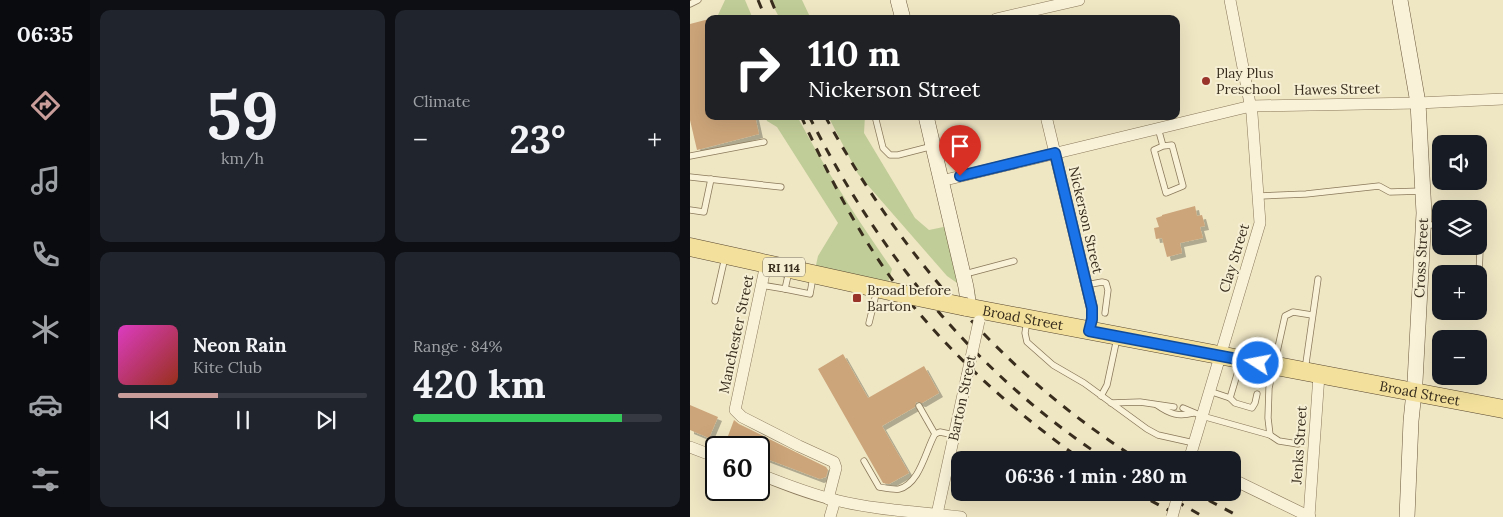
<!DOCTYPE html>
<meta charset="utf-8">
<style>
:root{--surface:#171b24;--page:#20242c;--text:#f1f3f6;--muted:#9ea1a6;--line:#363941;--accent:#c99d9a}
body{margin:0;font-family:Lora,serif;background:var(--page);color:var(--text);height:100vh;display:flex;flex-direction:column;font-size:19px;white-space:nowrap}
*{box-sizing:border-box;margin:0}
p{font-size:16px;color:var(--muted)}
.icon{flex:none;width:28px;height:28px;fill:none;stroke:currentColor;stroke-width:2;stroke-linecap:round;stroke-linejoin:round}
.map{position:relative;flex:1;overflow:hidden}
.sheet{display:flex;flex-direction:column;gap:10px;padding:10px;background:#0d0f14;width:600px}
.sheet>*{flex:none}
.hud{position:absolute;left:15px;top:15px;width:475px;height:105px;border-radius:10px;box-shadow:0 5px 20px #0002;background:#202124;color:#fff;overflow:hidden}
.buttons{position:absolute;left:742px;top:135px;display:grid;gap:10px}
.buttons a{display:grid;place-items:center;width:55px;height:55px;border-radius:10px;background:var(--surface);box-shadow:0 5px 20px #0002;font-size:25px}
.speed{position:absolute;left:15px;top:436px;display:flex;gap:10px;font-size:25px;font-weight:700;text-align:center}
.speed>*{display:grid;place-content:center;width:65px;height:65px;border-radius:50%;background:var(--surface);box-shadow:0 5px 20px #0002;line-height:1}
.speed .limit{border:2px solid #111;border-radius:8px;background:#fff;color:#111}
.pin{position:absolute;display:grid;place-items:center;width:42px;height:42px;color:#fff;margin:-51px -21px;border-radius:50% 50% 50% 0;rotate:-45deg;box-shadow:0 0 5px #0007}
.pin .icon{rotate:45deg}
.me{position:absolute;width:55px;margin:-28px;rotate:281deg;stroke-linejoin:round;filter:drop-shadow(0 0 4px #0008)}
.turn{display:flex;align-items:center;gap:18px;height:105px;padding:0 20px;font-size:22px}
.turn .icon{width:65px;height:65px;stroke-width:2.5}
.turn b{display:block;font-size:35px;line-height:42px}
.big{font-size:38px;font-weight:800;line-height:1.1}
.sheet .widget{flex:1;display:flex;flex-direction:column;justify-content:center;gap:8px;min-width:0;padding:0 18px;border-radius:10px;background:var(--page)}
.sheet .dial{align-items:center;gap:0}
.dial b{font-size:65px;line-height:1}
.song{display:flex;align-items:center;gap:15px}
.cover{width:60px;height:60px;border-radius:8px;background:linear-gradient(135deg,hsl(310 70% 55%),hsl(10 70% 35%))}
.played{height:5px;border-radius:2px;background:linear-gradient(90deg,var(--accent) 40%,var(--line) 40%)}
.keys{display:flex;justify-content:space-around;direction:ltr}
.heat{display:flex;justify-content:space-between;align-items:center;font-size:28px;direction:ltr}
.charge{height:8px;border-radius:4px;background:linear-gradient(90deg,#34c759 84%,var(--line) 0)}
.sheet .tiles{flex:1;display:grid;gap:10px;grid-template-columns:repeat(2,1fr)}
.trip{position:absolute;left:261px;top:451px;width:290px;height:50px;border-radius:10px;background:var(--surface);box-shadow:0 5px 20px #0002;font-weight:800;line-height:50px;text-align:center}
main{display:flex;flex:1;min-height:0}
.menu{display:flex;flex-direction:column;width:90px;justify-content:space-around;align-items:center;background:#090b0e;color:var(--muted)}
.menu .icon{width:35px;height:35px}
.menu .current{color:var(--accent)}
.menu b{font-size:22px;color:var(--text)}
.map>svg:first-child{display:block}
.green{fill:#c1cd98}
.building{fill:#cda57a;filter:url(#shadow)}
.lines{fill:none;stroke-linecap:round;stroke-linejoin:round}
.service-casing{stroke:#89785a;stroke-width:7}
.minor-casing{stroke:#89785a;stroke-width:12}
.secondary-casing{stroke:#6b593d;stroke-width:16}
.primary-casing{stroke:#57462f;stroke-width:19}
.service{stroke:#f9f2d8;stroke-width:5.5}
.minor{stroke:#f9f2d8;stroke-width:11}
.secondary{stroke:#f9f2d8;stroke-width:15}
.primary{stroke:#f2e09c;stroke-width:18}
.rail{stroke:#392e1e;stroke-width:3;stroke-dasharray:9 9;stroke-linecap:butt}
.minor-bridge-casing{stroke:#89785a;stroke-width:12;stroke-linecap:butt}
.primary-bridge-casing{stroke:#57462f;stroke-width:19;stroke-linecap:butt}
.minor-bridge{stroke:#f9f2d8;stroke-width:11}
.primary-bridge{stroke:#f2e09c;stroke-width:18}
.route-casing{stroke:#114b97;stroke-width:12}
.route{stroke:#1a73e8;stroke-width:9}
.poi-dot{fill:#99342a;stroke:#f6efd4;stroke-width:2}
.labels{text-anchor:middle;dominant-baseline:central;stroke-width:4;stroke-linejoin:round;paint-order:stroke}
.shield{fill:#f6efd4;stroke:#726855;stroke-width:1}
.shield-label{font-size:12px;font-weight:bold;fill:#392e1e}
.poi-label{font-size:14px;fill:#392e1e;stroke:#f6efd4;text-anchor:start}
.street-label{font-size:14px;fill:#392e1e;stroke:#f6efd4}
</style>
<main>
<nav class="menu">
<b>06:35</b>
<svg class="icon current" aria-label="directions" viewBox="0 0 24 24"><path d="M12 3l9 9-9 9-9-9zM9 14v-3h6M13 9l2 2-2 2"/></svg>
<svg class="icon" aria-label="music" viewBox="0 0 24 24"><path d="M9 18V5l10-2v13"/><circle cx="6" cy="18" r="3"/><circle cx="16" cy="16" r="3"/></svg>
<svg class="icon" aria-label="phone" viewBox="0 0 24 24"><path d="M5 4h4l2 5-3 2q2 4 5 5l2-3 5 2v4C11 20 4 13 5 4z"/></svg>
<svg class="icon" aria-label="climate" viewBox="0 0 24 24"><path d="M12 3v18M4 7l16 10M4 17L20 7"/></svg>
<svg class="icon" aria-label="car" viewBox="0 0 24 24"><path d="M5 17H2v-5l4-1 3-4h7l3 4 3 1v5h-3M9 17h6M6 11h13"/><circle cx="7" cy="17" r="2"/><circle cx="17" cy="17" r="2"/></svg>
<svg class="icon" aria-label="filters" viewBox="0 0 24 24"><path d="M4 7h16M4 17h16"/><circle cx="9" cy="7" r="2"/><circle cx="15" cy="17" r="2"/></svg>
</nav>
<section class="sheet">
<div class="tiles">
<div class="widget dial"><b>59</b><p>km/h</p></div>
<div class="widget"><p>Climate</p>
<div class="heat"><a>−</a><b class="big">23°</b><a>+</a></div>
</div>
<div class="widget">
<div class="song"><i class="cover"></i><div><b>Neon Rain</b><p>Kite Club</p></div></div>
<div class="played"></div>
<div class="keys"><svg class="icon" aria-label="previous" viewBox="0 0 24 24"><path d="M18 5L8 12l10 7zM5 5v14"/></svg><svg class="icon" aria-label="pause" viewBox="0 0 24 24"><path d="M8 5v14M16 5v14"/></svg><svg class="icon" aria-label="next" viewBox="0 0 24 24"><path d="M6 5l10 7-10 7zM19 5v14"/></svg></div>
</div>
<div class="widget"><p>Range · 84%</p><b class="big">420 km</b><div class="charge"></div></div>
</div>
</section>
<div class="map">
<svg width="813" height="517" viewBox="0 0 813 517">
<defs>
<filter id="shadow"><feDropShadow dx="4" dy="4" stdDeviation="0" flood-color="#0004"/></filter>
</defs>
<rect width="100%" height="100%" fill="#efe6c4"/>
<g class="green">
<polygon points="35,0 55,0 63,19 28,19 28,15"/>
<polygon points="80,0 112,0 121,19 90,19"/>
<path d="M75,116H107C135,169 167,219 202,269L196,290L124,274L128,256L148,223L87,127L77,121Z"/>
<polygon points="138,116 175,116 174,133 225,218 239,230 263,225 286,296 257,276 168,174"/>
</g>
<g class="building">
<polygon points="19,19 19,116 65,116 69,134 7,150 0,120 0,24"/>
<polygon points="505,206 507,216 512,215 515,226 510,227 513,238 490,243 492,253 477,257 472,238 466,239 464,228 469,227 466,218 472,216 472,215"/>
<polygon points="153,354 178,398 234,366 249,393 232,403 226,402 225,407 192,426 219,473 199,484 193,483 128,369"/>
<polygon points="0,405 28,417 19,438 0,430"/>
<polygon points="44,420 49,424 136,467 138,470 136,477 130,479 69,456 69,448 44,448 35,444"/>
</g>
<g class="lines">
<g class="service-casing">
<g id="service">
<polyline points="0,4 8,0"/>
<polyline points="185,116 193,148 200,155 208,155 243,146"/>
<polyline points="468,128 473,146 464,150 476,193 493,186 482,145 473,146"/>
<polyline points="0,156 74,142"/>
<polyline points="0,177 91,187"/>
<polyline points="570,196 616,194 689,186 700,192 733,191"/>
<polyline points="0,210 14,212 21,179"/>
<polyline points="734,225 751,225"/>
<polyline points="789,225 791,225 789,275"/>
<polyline points="275,274 324,261"/>
<polyline points="71,285 95,289 99,271"/>
<polyline points="396,285 412,282 416,283 418,290 415,313"/>
<polyline points="95,289 120,294 123,277"/>
<polyline points="25,301 35,257"/>
<polyline points="337,321 335,333 337,342 363,365 394,383 457,429 468,435 504,443"/>
<polyline points="179,323 187,290"/>
<polyline points="615,370 628,279"/>
<polyline points="519,391 540,398 551,361"/>
<polyline points="411,396 417,385 427,338"/>
<polyline points="540,398 545,403 562,408 565,403 567,394"/>
<polyline points="421,403 450,402 484,407"/>
<path d="M467,405C480,414 488,417 503,413"/>
<polyline points="229,406 245,434"/>
<polyline points="493,408 512,416 580,435"/>
<polyline points="608,444 589,441 580,435 578,418 579,388 595,316 603,312 622,315"/>
<path d="M174,461L189,487C195,488 204,490 209,489C230,484 236,449 245,434L250,432L264,435"/>
</g>
</g>
<g class="minor-casing">
<g id="minor">
<polyline points="306,19 389,0"/>
<polyline points="356,116 402,308 402,319 399,331"/>
<polyline points="251,181 561,106 728,103 813,99"/>
<polyline points="76,264 45,410 52,417 109,446 144,462 146,468 138,499"/>
<polyline points="0,447 26,457"/>
<polyline points="499,460 570,223 562,114 540,0"/>
<path d="M69,474C94,484 119,494 145,500C186,510 229,512 271,517"/>
<polyline points="542,479 620,517"/>
<polyline points="247,514 277,376"/>
<polyline points="140,517 145,500"/>
<polyline points="619,517 629,375"/>
</g>
</g>
<g class="secondary-casing">
<g id="secondary">
<polyline points="208,0 213,19"/>
<polyline points="710,0 728,103 734,213 725,382 721,421 717,517"/>
<polyline points="236,116 276,287 279,308"/>
</g>
</g>
<g class="primary-casing">
<g id="primary">
<polyline points="0,247 204,292"/>
<path id="s1" d="M276,307L813,409"/>
</g>
</g>
<use href="#service" class="service"/>
<use href="#minor" class="minor"/>
<use href="#secondary" class="secondary"/>
<use href="#primary" class="primary"/>
<g class="rail">
<polyline points="68,0 76,19"/>
<polyline points="81,0 89,19"/>
<path d="M111,116C137,172 165,228 201,278C254,349 320,409 392,460"/>
<path d="M119,116C189,255 286,374 417,460"/>
<path d="M135,116C209,253 316,377 449,460"/>
<polyline points="445,492 491,517"/>
<polyline points="470,492 514,517"/>
<polyline points="503,492 550,517"/>
</g>
<g class="minor-bridge-casing">
<g id="minor-bridge">
<polyline points="277,376 289,321"/>
<polyline points="482,517 489,492"/>
</g>
</g>
<g class="primary-bridge-casing">
<polyline id="primary-bridge" points="204,292 276,307"/>
</g>
<use href="#minor-bridge" class="minor-bridge"/>
<use href="#primary-bridge" class="primary-bridge"/>
</g>
<g class="lines">
<g class="route-casing">
<polyline id="route" points="270,176 365,153 402,308 402,319 399,331 568,363"/>
</g>
<use href="#route" class="route"/>
</g>
<g class="poi-dot">
<circle cx="516" cy="81" r="5"/>
<rect x="162" y="293" width="10" height="10" rx="2.5"/>
</g>
<g class="labels">
<rect class="shield" x="73" y="257.5" width="42" height="19" rx="4"/>
<g class="shield-label">
<text x="94" y="267">RI 114</text>
</g>
<g class="poi-label">
<text x="526" y="73">Play Plus<tspan x="526" dy="16">Preschool</tspan></text>
<text x="177" y="290">Broad before<tspan x="177" dy="16">Barton</tspan></text>
</g>
<g class="street-label">
<text transform="translate(647 89) rotate(-1)">Hawes Street</text>
<text transform="translate(396 220) rotate(77)">Nickerson Street</text>
<text transform="translate(544 258) rotate(-73)">Clay Street</text>
<text transform="translate(731 258) rotate(-87)">Cross Street</text>
<text stroke="none"><textPath href="#s1" startOffset="58">Broad Street</textPath></text>
<text transform="translate(46 334) rotate(-78)">Manchester Street</text>
<text stroke="none"><textPath href="#s1" startOffset="462">Broad Street</textPath></text>
<text transform="translate(272 398) rotate(-78)">Barton Street</text>
<text transform="translate(609 445) rotate(-86)">Jenks Street</text>
</g>
</g>
</svg>
<div class="buttons">
<a><svg class="icon" aria-label="sound" viewBox="0 0 24 24"><path d="M4 9h4l5-4v14l-5-4H4zM17 9q2 3 0 6"/></svg></a>
<a><svg class="icon" aria-label="layers" viewBox="0 0 24 24"><path d="M12 4l9 5-9 5-9-5zM3 14l9 5 9-5"/></svg></a>
<a>+</a>
<a>−</a>
</div>
<div class="speed"><div class="limit">60</div></div>
<div class="pin" style="left:270px;top:176px;background:#d93025"><svg class="icon" aria-label="arrive" viewBox="0 0 24 24"><path d="M6 21V4h12l-3 4 3 4H6"/></svg></div>
<svg class="me" style="left:568px;top:363px" viewBox="-20 -20 40 40"><circle r="17" fill="#1a73e8" stroke="#fff" stroke-width="3"/><path d="M0-11L8 9 0 5-8 9z" fill="#fff"/></svg>
<div class="trip">06:36 · 1 min · 280 m</div>
<div class="hud">
<div class="turn"><svg class="icon" aria-label="right" viewBox="0 0 24 24"><path d="M7 20v-9h11M14 6l5 5-5 5"/></svg><div><b>110 m</b>Nickerson Street</div></div>
</div>
</div>
</main>
